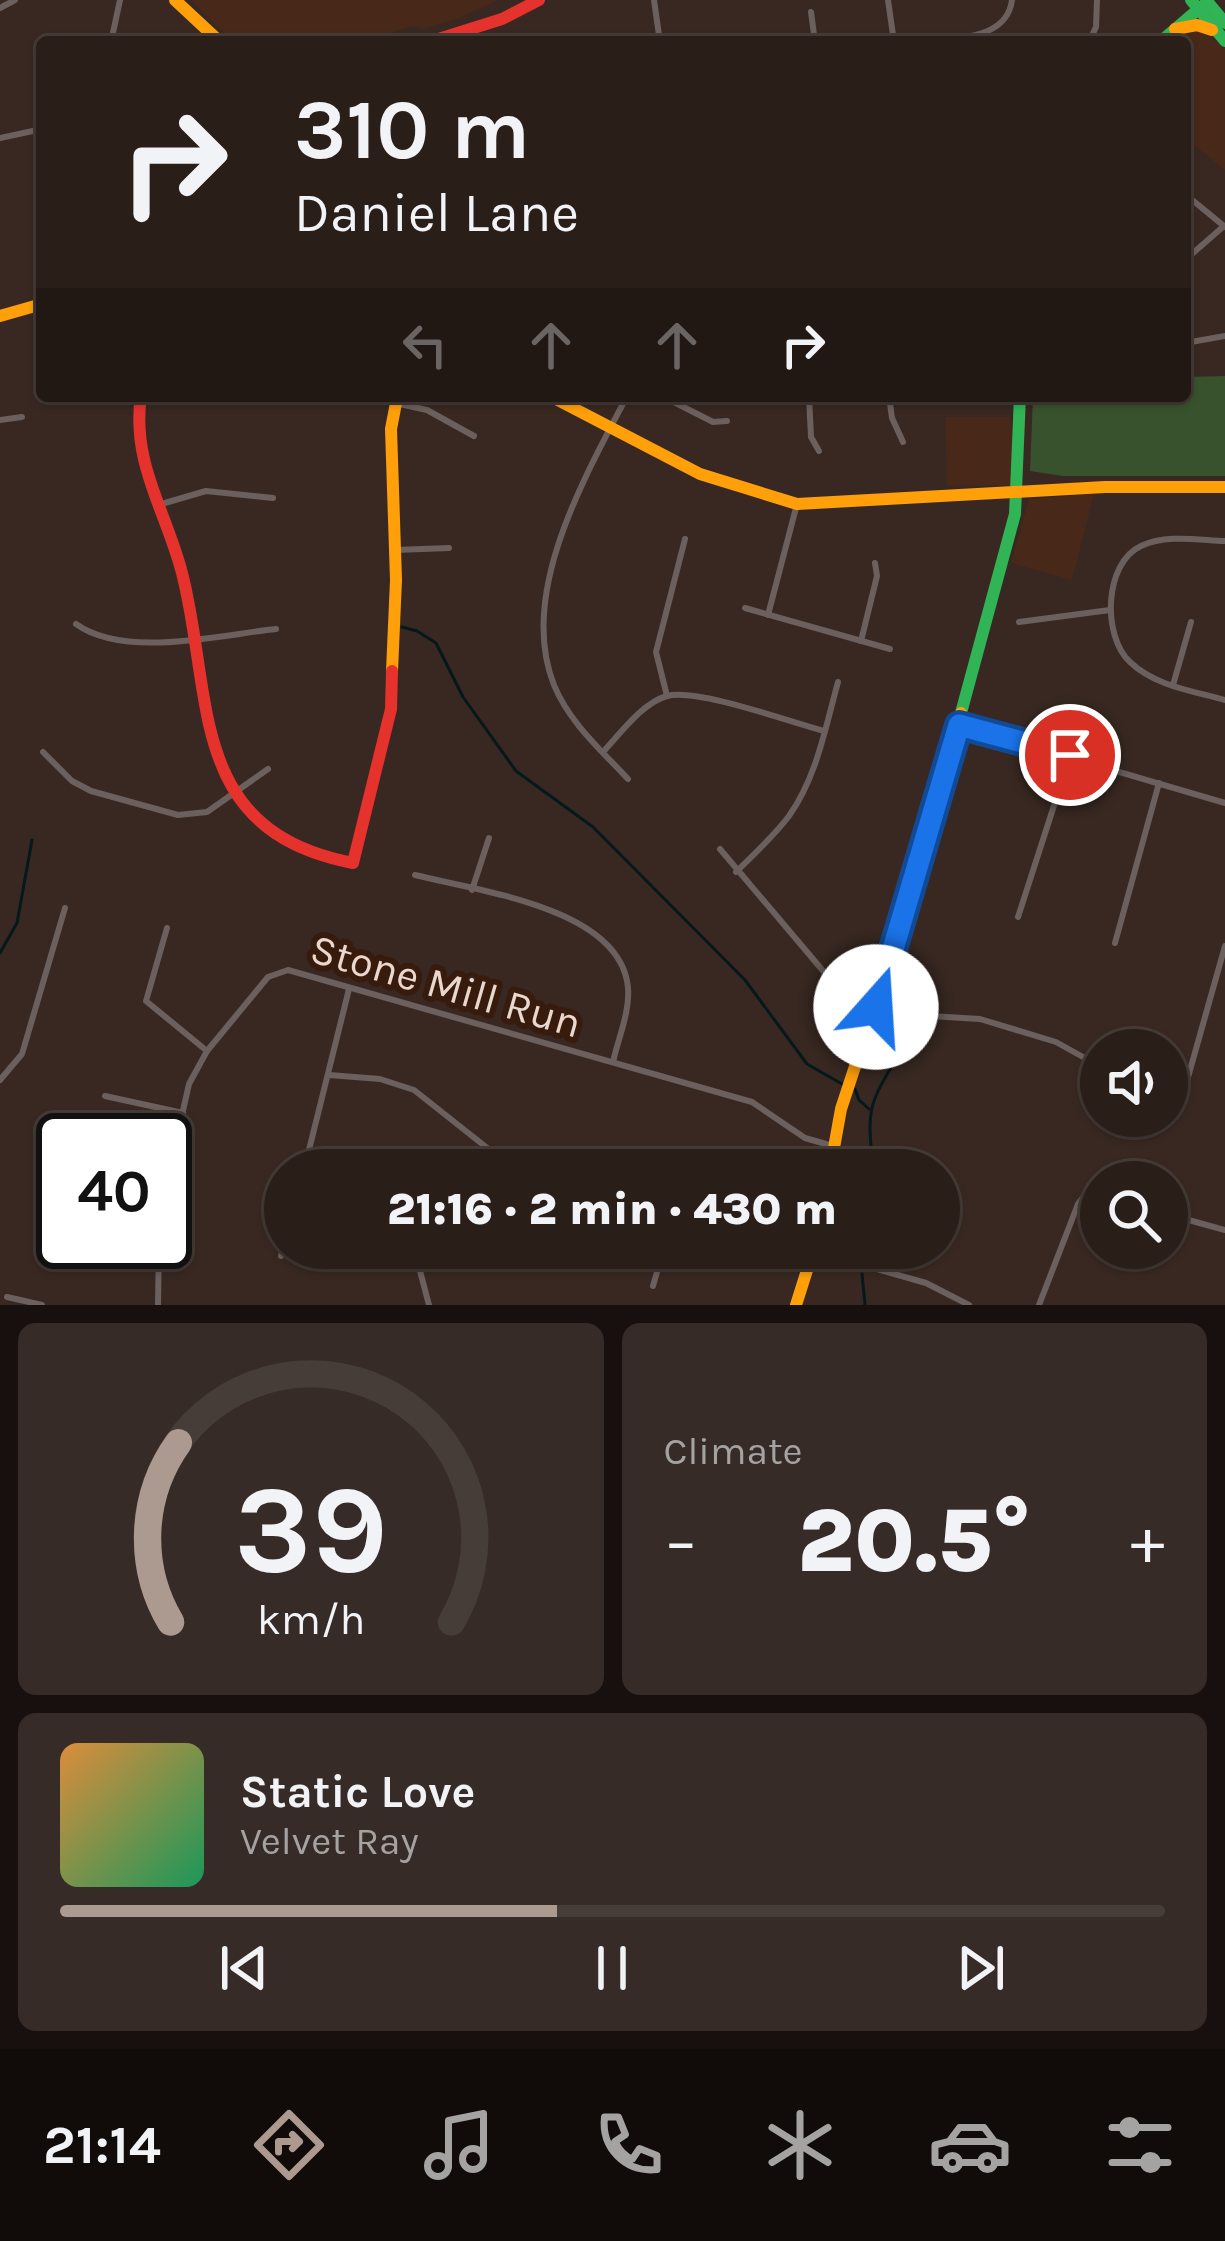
<!DOCTYPE html>
<meta charset="utf-8">
<style>
:root{--surface:#2a1e19;--page:#362b26;--text:#f1f3f6;--muted:#a5a2a2;--line:#463c38;--accent:#ac9a91}
body{margin:0;font-family:Karla,sans-serif;background:var(--page);color:var(--text);height:100vh;display:flex;flex-direction:column;font-size:45px;white-space:nowrap}
*{box-sizing:border-box;margin:0}
p{font-size:39px;color:var(--muted)}
.icon{flex:none;width:66px;height:66px;fill:none;stroke:currentColor;stroke-width:2;stroke-linecap:round;stroke-linejoin:round}
.map{position:relative;height:1305px;overflow:hidden}
.panel{display:flex;flex-direction:column;gap:18px;padding:18px;background:#17100e;flex:1}
.panel>*{flex:none}
.top-card{position:absolute;left:36px;top:36px;width:1155px;height:366px;border-radius:12px;box-shadow:0 3px 9px #0004,0 0 0 3px var(--line);background:#2a1e19;color:var(--text);overflow:hidden}
.buttons{position:absolute;left:1080px;top:1029px;display:grid;gap:24px}
.buttons a{display:grid;place-items:center;width:108px;height:108px;border-radius:50%;background:var(--surface);box-shadow:0 3px 9px #0004,0 0 0 3px var(--line);font-size:60px}
.speed{position:absolute;left:36px;top:1113px;display:flex;gap:24px;font-size:60px;font-weight:700;text-align:center}
.speed>*{display:grid;place-content:center;width:156px;height:156px;border-radius:50%;background:var(--surface);box-shadow:0 3px 9px #0004,0 0 0 3px var(--line);line-height:1}
.speed .limit{border:6px solid #111;border-radius:18px;background:#fff;color:#111}
.pin{position:absolute;display:grid;place-items:center;width:102px;height:102px;color:#fff;margin:-51px;border:6px solid #fff;border-radius:50%;box-shadow:0 3px 12px #0007}
.me{position:absolute;width:132px;margin:-66px;rotate:19deg;stroke-linejoin:round;filter:drop-shadow(0 0 9px #0008)}
.turn{display:flex;align-items:center;gap:42px;height:252px;padding:0 60px;font-size:54px}
.turn .icon{width:156px;height:156px;stroke-width:2.5}
.turn b{display:block;font-size:84px;line-height:102px}
.lanes{display:flex;align-items:center;height:114px;padding:0 60px;background:#0003;justify-content:center;gap:60px;direction:ltr}
.lanes .off{opacity:.35}
.big{font-size:90px;font-weight:800;line-height:1.1}
.panel .widget{flex:1;display:flex;flex-direction:column;justify-content:center;gap:18px;min-width:0;padding:0 42px;border-radius:18px;background:var(--page)}
.panel .dial{align-items:center;gap:0}
.dial svg{height:312px;overflow:visible;fill:none;stroke:var(--line);stroke-width:7;stroke-linecap:round;text-anchor:middle}
.dial text{fill:var(--text);stroke:none}
.song{display:flex;align-items:center;gap:36px}
.cover{width:144px;height:144px;border-radius:18px;background:linear-gradient(135deg,hsl(30 70% 55%),hsl(150 70% 35%))}
.played{height:12px;border-radius:6px;background:linear-gradient(90deg,var(--accent) 45%,var(--line) 45%)}
.keys{display:flex;justify-content:space-around;direction:ltr}
.heat{display:flex;justify-content:space-between;align-items:center;font-size:66px;direction:ltr}
.panel .tiles{flex:1;display:grid;gap:18px;grid-template-columns:1fr 1fr}
.widget:last-child{grid-column:span 2}
.trip{position:absolute;left:264px;top:1149px;width:696px;height:120px;border-radius:60px;background:var(--surface);box-shadow:0 3px 9px #0004,0 0 0 3px var(--line);font-weight:800;line-height:120px;text-align:center}
.dock{display:flex;height:192px;justify-content:space-around;align-items:center;background:#110c0a;color:var(--muted)}
.dock .icon{width:84px;height:84px}
.dock .current{color:var(--accent)}
.dock b{font-size:54px;color:var(--text)}
.map>svg:first-child{display:block}
.built{fill:#482818}
.green{fill:#38522d}
.lines{fill:none;stroke-linecap:round;stroke-linejoin:round}
.stream{stroke:#05191c;stroke-width:3}
.street{stroke:#6b605e;stroke-width:6}
.fast{stroke:#30b455;stroke-width:12}
.slow{stroke:#ff9f0a;stroke-width:12}
.jam{stroke:#e5322d;stroke-width:12}
.route-casing{stroke:#114b97;stroke-width:30}
.route{stroke:#1a73e8;stroke-width:21}
.labels{text-anchor:middle;dominant-baseline:central;stroke-width:12;stroke-linejoin:round;paint-order:stroke}
.street-label{font-size:42px;fill:#ead7ce;stroke:#371b0d}
</style>
<div class="map">
<svg width="1225" height="1305" viewBox="0 0 1225 1305">
<rect width="100%" height="100%" fill="#382821"/>
<g class="built">
<polygon points="191,0 498,0 460,18 422,29 414,26 395,31 384,42 233,42"/>
<polygon points="1196,27 1225,48 1225,170 1185,137 1185,42 1169,42 1184,29"/>
<polygon points="945,417 1011,417 1014,478 1010,485 947,486"/>
<polygon points="1094,494 1072,580 1011,563 1029,499"/>
</g>
<polygon class="green" points="1225,376 1225,476 1063,476 1030,471 1033,396 1185,396 1185,377"/>
<g class="lines">
<g class="stream">
<polyline points="402,627 417,631 436,643 463,697 516,771 593,827 745,980 807,1064 842,1084"/>
<polyline points="0,953 17,923 32,840"/>
<polyline points="855,1089 859,1100 869,1109"/>
<path d="M874,1170C865,1106 870,1103 902,1049"/>
<polyline points="866,1257 868,1248"/>
<polyline points="862,1274 865,1305"/>
</g>
<g class="street">
<polyline points="654,0 660,42"/>
<polyline points="888,0 894,42"/>
<polyline points="0,8 15,0"/>
<polyline points="811,12 815,42"/>
<polyline points="111,42 120,0"/>
<path d="M926,42C957,37 1007,40 1012,0"/>
<polyline points="1089,42 1096,27 1097,0"/>
<polyline points="0,138 42,129"/>
<polyline points="1185,194 1225,227"/>
<polyline points="1185,260 1224,226"/>
<polyline points="1185,343 1225,336"/>
<polyline points="363,396 427,410 474,436"/>
<path d="M627,396C586,475 517,593 554,685C569,722 601,750 628,779"/>
<polyline points="662,396 713,422 727,421"/>
<polyline points="809,396 811,437 819,451"/>
<polyline points="889,396 892,418 903,442"/>
<polyline points="0,420 22,417"/>
<polyline points="158,505 206,491 273,498"/>
<path d="M1225,541C1198,540 1166,534 1141,546C1104,563 1102,636 1130,662C1155,686 1193,691 1225,700"/>
<polyline points="395,550 449,548"/>
<polyline points="745,608 890,649"/>
<polyline points="768,615 797,504"/>
<polyline points="1019,622 1110,610"/>
<path d="M76,624C125,659 219,635 276,629"/>
<polyline points="861,641 877,576 875,563"/>
<polyline points="1173,685 1191,622"/>
<polyline points="667,696 656,652 685,539"/>
<polyline points="959,725 1225,803"/>
<polyline points="43,752 72,781 91,791 178,815 207,812 268,769"/>
<path d="M603,752C620,734 642,703 667,696C697,688 790,722 824,731"/>
<polyline points="720,849 835,985 856,1001 897,1014 980,1019 1056,1042 1101,1067"/>
<path d="M736,872C754,854 774,836 789,816C817,776 825,729 838,682"/>
<path d="M415,875C478,891 621,908 628,988C630,1012 618,1039 613,1062"/>
<polyline points="472,890 489,838"/>
<polyline points="1018,917 1070,756"/>
<polyline points="167,928 146,1001 207,1051"/>
<polyline points="1115,943 1159,783"/>
<polyline points="329,1075 380,1079 414,1090 515,1170"/>
<polyline points="0,1080 22,1054 65,908"/>
<polyline points="1167,1084 1185,1088 1225,946"/>
<polyline points="105,1096 183,1113"/>
<polyline points="304,1170 349,989"/>
<polyline points="165,1190 189,1084 207,1051 268,977 288,970 752,1102 805,1138 833,1146"/>
<polyline points="1167,1214 1225,1230"/>
<polyline points="803,1248 926,1283 969,1305"/>
<polyline points="281,1256 285,1239"/>
<polyline points="419,1267 429,1305"/>
<polyline points="653,1286 657,1272 654,1248"/>
<polyline points="7,1297 42,1305"/>
<polyline points="158,1305 159,1242"/>
<polyline points="1039,1305 1078,1204 1084,1196 1101,1196"/>
</g>
<g class="fast">
<polyline points="1191,0 1225,41"/>
<polyline points="1206,0 1225,23"/>
<polyline points="1160,42 1201,7"/>
<polyline points="961,713 1015,514 1020,396"/>
</g>
<g class="slow">
<polyline points="175,0 220,42"/>
<polyline points="1175,29 1197,25 1212,30"/>
<polyline points="0,316 42,304"/>
<polyline points="550,396 700,474 797,504 1105,487 1225,487"/>
<polyline points="392,671 396,580 391,429 396,403"/>
<polyline points="830,1170 841,1109 918,875 961,713"/>
<polyline points="796,1305 814,1248"/>
</g>
<g class="jam">
<polyline points="429,42 502,19 539,0"/>
<path d="M141,396C131,462 166,511 182,573C214,697 186,831 353,863L391,709L392,671"/>
</g>
</g>
<g class="lines">
<g class="route-casing">
<polyline id="route" points="876,1007 959,725 1070,755"/>
</g>
<use href="#route" class="route"/>
</g>
<g class="labels">
<g class="street-label">
<text transform="translate(446 986) rotate(16)">Stone Mill Run</text>
</g>
</g>
</svg>
<div class="buttons">
<a><svg class="icon" aria-label="sound" viewBox="0 0 24 24"><path d="M4 9h4l5-4v14l-5-4H4zM17 9q2 3 0 6"/></svg></a>
<a><svg class="icon" aria-label="search" viewBox="0 0 24 24"><circle cx="10" cy="10" r="6"/><path d="M15 15l6 6"/></svg></a>
</div>
<div class="speed"><div class="limit">40</div></div>
<div class="pin" style="left:1070px;top:755px;background:#d93025"><svg class="icon" aria-label="arrive" viewBox="0 0 24 24"><path d="M6 21V4h12l-3 4 3 4H6"/></svg></div>
<svg class="me" style="left:876px;top:1007px" viewBox="-20 -20 40 40"><circle r="19" fill="#fff"/><path d="M0-13L10 11 0 6-10 11z" fill="#1a73e8"/></svg>
<div class="trip">21:16 · 2 min · 430 m</div>
<div class="top-card">
<div class="turn"><svg class="icon" aria-label="right" viewBox="0 0 24 24"><path d="M7 20v-9h11M14 6l5 5-5 5"/></svg><div><b>310 m</b>Daniel Lane</div></div>
<div class="lanes"><svg class="icon off" aria-label="left" viewBox="0 0 24 24"><path d="M17 20v-9H6M10 6l-5 5 5 5"/></svg><svg class="icon off" aria-label="ahead" viewBox="0 0 24 24"><path d="M12 20V5M6 11l6-6 6 6"/></svg><svg class="icon off" aria-label="ahead" viewBox="0 0 24 24"><path d="M12 20V5M6 11l6-6 6 6"/></svg><svg class="icon" aria-label="right" viewBox="0 0 24 24"><path d="M7 20v-9h11M14 6l5 5-5 5"/></svg></div>
</div>
</div>
<section class="panel">
<div class="tiles">
<div class="widget dial"><svg viewBox="0 0 100 80">
<path d="M14 69A42 42 0 1 1 86 69"/>
<path d="M14 69A42 42 0 0 1 16 23" stroke="#ac9a91"/>
<text x="50" y="56" font-size="32" font-weight="700">39</text>
<text x="50" y="72" font-size="11">km/h</text>
</svg></div>
<div class="widget"><p>Climate</p>
<div class="heat"><a>−</a><b class="big">20.5°</b><a>+</a></div>
</div>
<div class="widget">
<div class="song"><i class="cover"></i><div><b>Static Love</b><p>Velvet Ray</p></div></div>
<div class="played"></div>
<div class="keys"><svg class="icon" aria-label="previous" viewBox="0 0 24 24"><path d="M18 5L8 12l10 7zM5 5v14"/></svg><svg class="icon" aria-label="pause" viewBox="0 0 24 24"><path d="M8 5v14M16 5v14"/></svg><svg class="icon" aria-label="next" viewBox="0 0 24 24"><path d="M6 5l10 7-10 7zM19 5v14"/></svg></div>
</div>
</div>
</section>
<nav class="dock">
<b>21:14</b>
<svg class="icon current" aria-label="directions" viewBox="0 0 24 24"><path d="M12 3l9 9-9 9-9-9zM9 14v-3h6M13 9l2 2-2 2"/></svg>
<svg class="icon" aria-label="music" viewBox="0 0 24 24"><path d="M9 18V5l10-2v13"/><circle cx="6" cy="18" r="3"/><circle cx="16" cy="16" r="3"/></svg>
<svg class="icon" aria-label="phone" viewBox="0 0 24 24"><path d="M5 4h4l2 5-3 2q2 4 5 5l2-3 5 2v4C11 20 4 13 5 4z"/></svg>
<svg class="icon" aria-label="climate" viewBox="0 0 24 24"><path d="M12 3v18M4 7l16 10M4 17L20 7"/></svg>
<svg class="icon" aria-label="car" viewBox="0 0 24 24"><path d="M5 17H2v-5l4-1 3-4h7l3 4 3 1v5h-3M9 17h6M6 11h13"/><circle cx="7" cy="17" r="2"/><circle cx="17" cy="17" r="2"/></svg>
<svg class="icon" aria-label="filters" viewBox="0 0 24 24"><path d="M4 7h16M4 17h16"/><circle cx="9" cy="7" r="2"/><circle cx="15" cy="17" r="2"/></svg>
</nav>
